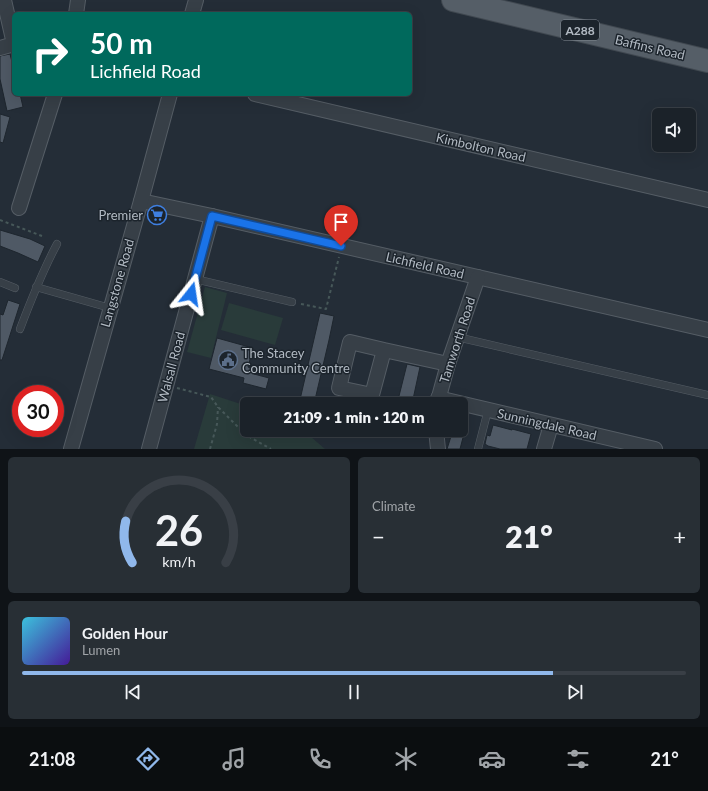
<!DOCTYPE html>
<meta charset="utf-8">
<style>
:root{--surface:#1b2229;--page:#282f35;--text:#f1f3f6;--muted:#a0a4a8;--line:#393f46;--accent:#90b8eb}
body{margin:0;font-family:Lato,sans-serif;background:var(--page);color:var(--text);height:100vh;display:flex;flex-direction:column;font-size:15px;white-space:nowrap}
*{box-sizing:border-box;margin:0}
p{font-size:13px;color:var(--muted)}
.icon{flex:none;width:22px;height:22px;fill:none;stroke:currentColor;stroke-width:2;stroke-linecap:round;stroke-linejoin:round}
.map{position:relative;height:449px;overflow:hidden}
.drawer{display:flex;flex-direction:column;gap:8px;padding:8px;background:#0f1317;flex:1}
.drawer>*{flex:none}
.guide{position:absolute;left:12px;top:12px;width:400px;height:84px;border-radius:6px;box-shadow:0 4px 16px #0002,0 0 0 1px var(--line);background:#00695c;color:#fff;overflow:hidden}
.controls{position:absolute;left:652px;top:108px;display:grid;gap:8px}
.controls a{display:grid;place-items:center;width:44px;height:44px;border-radius:6px;background:var(--surface);box-shadow:0 4px 16px #0002,0 0 0 1px var(--line);font-size:20px}
.speed{position:absolute;left:12px;top:385px;display:flex;gap:8px;font-size:20px;font-weight:700;text-align:center}
.speed>*{display:grid;place-content:center;width:52px;height:52px;border-radius:50%;background:var(--surface);box-shadow:0 4px 16px #0002,0 0 0 1px var(--line);line-height:1}
.speed .limit{border:6px solid #d22;background:#fff;color:#111}
.pin{position:absolute;display:grid;place-items:center;width:34px;height:34px;color:#fff;margin:-41px -17px;border-radius:50% 50% 50% 0;rotate:-45deg;box-shadow:0 0 4px #0007}
.pin .icon{rotate:45deg}
.me{position:absolute;width:44px;margin:-22px;rotate:15deg;stroke-linejoin:round;filter:drop-shadow(0 0 3px #0008)}
.turn{display:flex;align-items:center;gap:14px;height:84px;padding:0 12px;font-size:18px}
.turn .icon{width:52px;height:52px;stroke-width:2.5}
.turn b{display:block;font-size:28px;line-height:34px}
.big{font-size:30px;font-weight:800;line-height:1.1}
.drawer .tile{flex:1;display:flex;flex-direction:column;justify-content:center;gap:6px;min-width:0;padding:0 14px;border-radius:6px;background:var(--page)}
.drawer .dial{align-items:center;gap:0}
.dial svg{height:104px;overflow:visible;fill:none;stroke:var(--line);stroke-width:7;stroke-linecap:round;text-anchor:middle}
.dial text{fill:var(--text);stroke:none}
.song{display:flex;align-items:center;gap:12px}
.cover{width:48px;height:48px;border-radius:6px;background:linear-gradient(135deg,hsl(190 70% 55%),hsl(260 70% 35%))}
.played{height:4px;border-radius:2px;background:linear-gradient(90deg,var(--accent) 80%,var(--line) 80%)}
.keys{display:flex;justify-content:space-around;direction:ltr}
.heat{display:flex;justify-content:space-between;align-items:center;font-size:22px;direction:ltr}
.drawer .tiles{flex:1;display:grid;gap:8px;grid-template-columns:1fr 1fr}
.tile:last-child{grid-column:span 2}
.trip{position:absolute;left:240px;top:397px;width:228px;height:40px;border-radius:6px;background:var(--surface);box-shadow:0 4px 16px #0002,0 0 0 1px var(--line);font-weight:800;line-height:40px;text-align:center}
.tabs{display:flex;height:64px;justify-content:space-around;align-items:center;background:#0b0e10;color:var(--muted)}
.tabs .icon{width:28px;height:28px}
.tabs .selected{color:var(--accent)}
.tabs b{font-size:18px;color:var(--text)}
.map>svg:first-child{display:block}
.green{fill:#293b3a}
.building{fill:#4f5965;stroke:#1e262e}
.lines{fill:none;stroke-linecap:round;stroke-linejoin:round}
.service-casing{stroke:#555d65;stroke-width:8}
.minor-casing{stroke:#555d65;stroke-width:16}
.primary-casing{stroke:#404850;stroke-width:24}
.path{stroke:#475859;stroke-width:2;stroke-dasharray:3 3;stroke-linecap:butt}
.service{stroke:#373f47;stroke-width:7}
.minor{stroke:#373f47;stroke-width:14}
.primary{stroke:#555e67;stroke-width:22}
.route-casing{stroke:#114b97;stroke-width:10}
.route{stroke:#1a73e8;stroke-width:7}
.labels{text-anchor:middle;dominant-baseline:central;stroke-width:3;stroke-linejoin:round;paint-order:stroke}
.shield{fill:#1c242c;stroke:#858d96;stroke-width:1}
.shield-label{font-size:12px;font-weight:bold;fill:#b2bac3}
.street-label{font-size:13px;fill:#b2bac3;stroke:#1c242c}
.poi-label{font-size:13px;fill:#b2bac3;stroke:#1c242c;text-anchor:end}
</style>
<div class="map">
<svg width="708" height="449" viewBox="0 0 708 449">
<rect width="100%" height="100%" fill="#242d37"/>
<g class="green">
<polygon points="205,287 227,293 211,358 187,352"/>
<polygon points="229,303 283,318 275,345 221,330"/>
<polygon points="210,394 247,406 247,430 303,430 325,449 194,449"/>
</g>
<g class="building">
<polygon points="10,54 14,70 14,94 20,94 23,107 7,111 0,79 0,56"/>
<polygon points="0,114 10,117 3,143 0,142"/>
<polygon points="0,230 30,239 45,246 38,262 18,253 0,246"/>
<polygon points="8,300 20,304 2,360 0,360 0,314 3,315"/>
<polygon points="320,313 334,316 329,340 314,404 299,404"/>
<polygon points="217,338 253,348 248,367 255,370 254,374 269,378 266,389 243,383 244,378 209,369"/>
<polygon points="407,364 420,367 412,404 397,404"/>
<polygon points="493,425 512,430 512,429 531,434 527,449 500,449 488,446 485,444 487,435 490,436"/>
<polygon points="453,430 465,430 460,449 447,449"/>
</g>
<g class="lines">
<g class="service-casing">
<g id="service">
<polyline points="195,279 292,302"/>
<polyline points="0,282 15,288"/>
<polyline points="36,287 110,308"/>
<path d="M20,329C31,300 42,272 57,244"/>
<polyline points="457,337 708,395"/>
<polyline points="478,449 488,410"/>
</g>
</g>
<g class="minor-casing">
<g id="minor">
<polyline points="76,14 78,0"/>
<polyline points="192,14 196,0"/>
<polyline points="0,48 14,44 4,0"/>
<polyline points="255,94 708,200"/>
<polyline points="141,201 212,216 708,330"/>
<polyline points="19,208 55,94"/>
<polyline points="384,350 350,342 339,388 372,395 384,350 448,364"/>
<polyline points="438,398 655,449"/>
<polyline points="437,404 448,364 478,277"/>
<polyline points="436,430 438,449"/>
<polyline points="71,449 141,201 170,94"/>
<polyline points="149,449 212,216"/>
<polyline points="544,449 551,425"/>
</g>
</g>
<g class="primary-casing">
<polyline id="primary" points="453,0 708,61"/>
</g>
<g class="path">
<polyline points="0,220 42,236"/>
<polyline points="301,304 326,309 339,257"/>
<polyline points="177,388 211,397 218,407 246,435 271,449"/>
<polyline points="210,449 217,424 218,407"/>
</g>
<use href="#service" class="service"/>
<use href="#minor" class="minor"/>
<use href="#primary" class="primary"/>
</g>
<g class="lines">
<g class="route-casing">
<polyline id="route" points="191,294 212,216 341,246"/>
</g>
<use href="#route" class="route"/>
</g>
<defs>
<g id="supermarket-ring" transform="scale(1)"><circle r="9.5" fill="#1c242c" stroke="#3f7fe0" stroke-width="1.5"/><path d="M-6-5.5h2.5l.6 2H6L4.5 2H-2.5L-4.4-4H-6ZM-1.5 3.2a1.3 1.3 0 1 0 .1 0ZM3 3.2a1.3 1.3 0 1 0 .1 0Z" fill="#3f7fe0"/></g>
<g id="civic-ring" transform="scale(1)"><circle r="9.5" fill="#1c242c" stroke="#5c6f8a" stroke-width="1.5"/><path d="M-.6-6.5H3V-4.5H.6V-3L4-1V1h2V6H-6V1h2V-1L-.6-3ZM-1.2 2.5V6h2.4V2.5Z" fill="#5c6f8a"/></g>
</defs>
<g fill-rule="evenodd">
<use href="#supermarket-ring" x="157" y="215"/>
<use href="#civic-ring" x="228" y="360"/>
</g>
<g class="labels">
<rect class="shield" x="561" y="20" width="38" height="20" rx="3"/>
<g class="shield-label">
<text x="580" y="30">A288</text>
</g>
<g class="street-label">
<text transform="translate(650 47) rotate(13)">Baffins Road</text>
<text transform="translate(481 147) rotate(13)">Kimbolton Road</text>
<text transform="translate(425 265) rotate(13)">Lichfield Road</text>
<text transform="translate(117 283) rotate(-74)">Langstone Road</text>
<text transform="translate(457 340) rotate(-72)">Tamworth Road</text>
<text transform="translate(171 367) rotate(-75)">Walsall Road</text>
<text transform="translate(547 424) rotate(13)">Sunningdale Road</text>
</g>
<g class="poi-label">
<text x="143" y="215">Premier</text>
<text x="242" y="353" text-anchor="start">The Stacey<tspan x="242" dy="15">Community Centre</tspan></text>
</g>
</g>
</svg>
<div class="controls">
<a><svg class="icon" aria-label="sound" viewBox="0 0 24 24"><path d="M4 9h4l5-4v14l-5-4H4zM17 9q2 3 0 6"/></svg></a>
</div>
<div class="speed"><div class="limit">30</div></div>
<div class="pin" style="left:341px;top:246px;background:#d93025"><svg class="icon" aria-label="arrive" viewBox="0 0 24 24"><path d="M6 21V4h12l-3 4 3 4H6"/></svg></div>
<svg class="me" style="left:191px;top:294px" viewBox="-20 -20 40 40"><path d="M0-17L14 15 0 8-14 15z" fill="#1a73e8" stroke="#fff" stroke-width="4"/></svg>
<div class="trip">21:09 · 1 min · 120 m</div>
<div class="guide">
<div class="turn"><svg class="icon" aria-label="right" viewBox="0 0 24 24"><path d="M7 20v-9h11M14 6l5 5-5 5"/></svg><div><b>50 m</b>Lichfield Road</div></div>
</div>
</div>
<section class="drawer">
<div class="tiles">
<div class="tile dial"><svg viewBox="0 0 100 80">
<path d="M14 69A42 42 0 1 1 86 69"/>
<path d="M14 69A42 42 0 0 1 9 37" stroke="#90b8eb"/>
<text x="50" y="56" font-size="32" font-weight="700">26</text>
<text x="50" y="72" font-size="11">km/h</text>
</svg></div>
<div class="tile"><p>Climate</p>
<div class="heat"><a>−</a><b class="big">21°</b><a>+</a></div>
</div>
<div class="tile">
<div class="song"><i class="cover"></i><div><b>Golden Hour</b><p>Lumen</p></div></div>
<div class="played"></div>
<div class="keys"><svg class="icon" aria-label="previous" viewBox="0 0 24 24"><path d="M18 5L8 12l10 7zM5 5v14"/></svg><svg class="icon" aria-label="pause" viewBox="0 0 24 24"><path d="M8 5v14M16 5v14"/></svg><svg class="icon" aria-label="next" viewBox="0 0 24 24"><path d="M6 5l10 7-10 7zM19 5v14"/></svg></div>
</div>
</div>
</section>
<nav class="tabs">
<b>21:08</b>
<svg class="icon selected" aria-label="directions" viewBox="0 0 24 24"><path d="M12 3l9 9-9 9-9-9zM9 14v-3h6M13 9l2 2-2 2"/></svg>
<svg class="icon" aria-label="music" viewBox="0 0 24 24"><path d="M9 18V5l10-2v13"/><circle cx="6" cy="18" r="3"/><circle cx="16" cy="16" r="3"/></svg>
<svg class="icon" aria-label="phone" viewBox="0 0 24 24"><path d="M5 4h4l2 5-3 2q2 4 5 5l2-3 5 2v4C11 20 4 13 5 4z"/></svg>
<svg class="icon" aria-label="climate" viewBox="0 0 24 24"><path d="M12 3v18M4 7l16 10M4 17L20 7"/></svg>
<svg class="icon" aria-label="car" viewBox="0 0 24 24"><path d="M5 17H2v-5l4-1 3-4h7l3 4 3 1v5h-3M9 17h6M6 11h13"/><circle cx="7" cy="17" r="2"/><circle cx="17" cy="17" r="2"/></svg>
<svg class="icon" aria-label="filters" viewBox="0 0 24 24"><path d="M4 7h16M4 17h16"/><circle cx="9" cy="7" r="2"/><circle cx="15" cy="17" r="2"/></svg>
<b>21°</b>
</nav>
